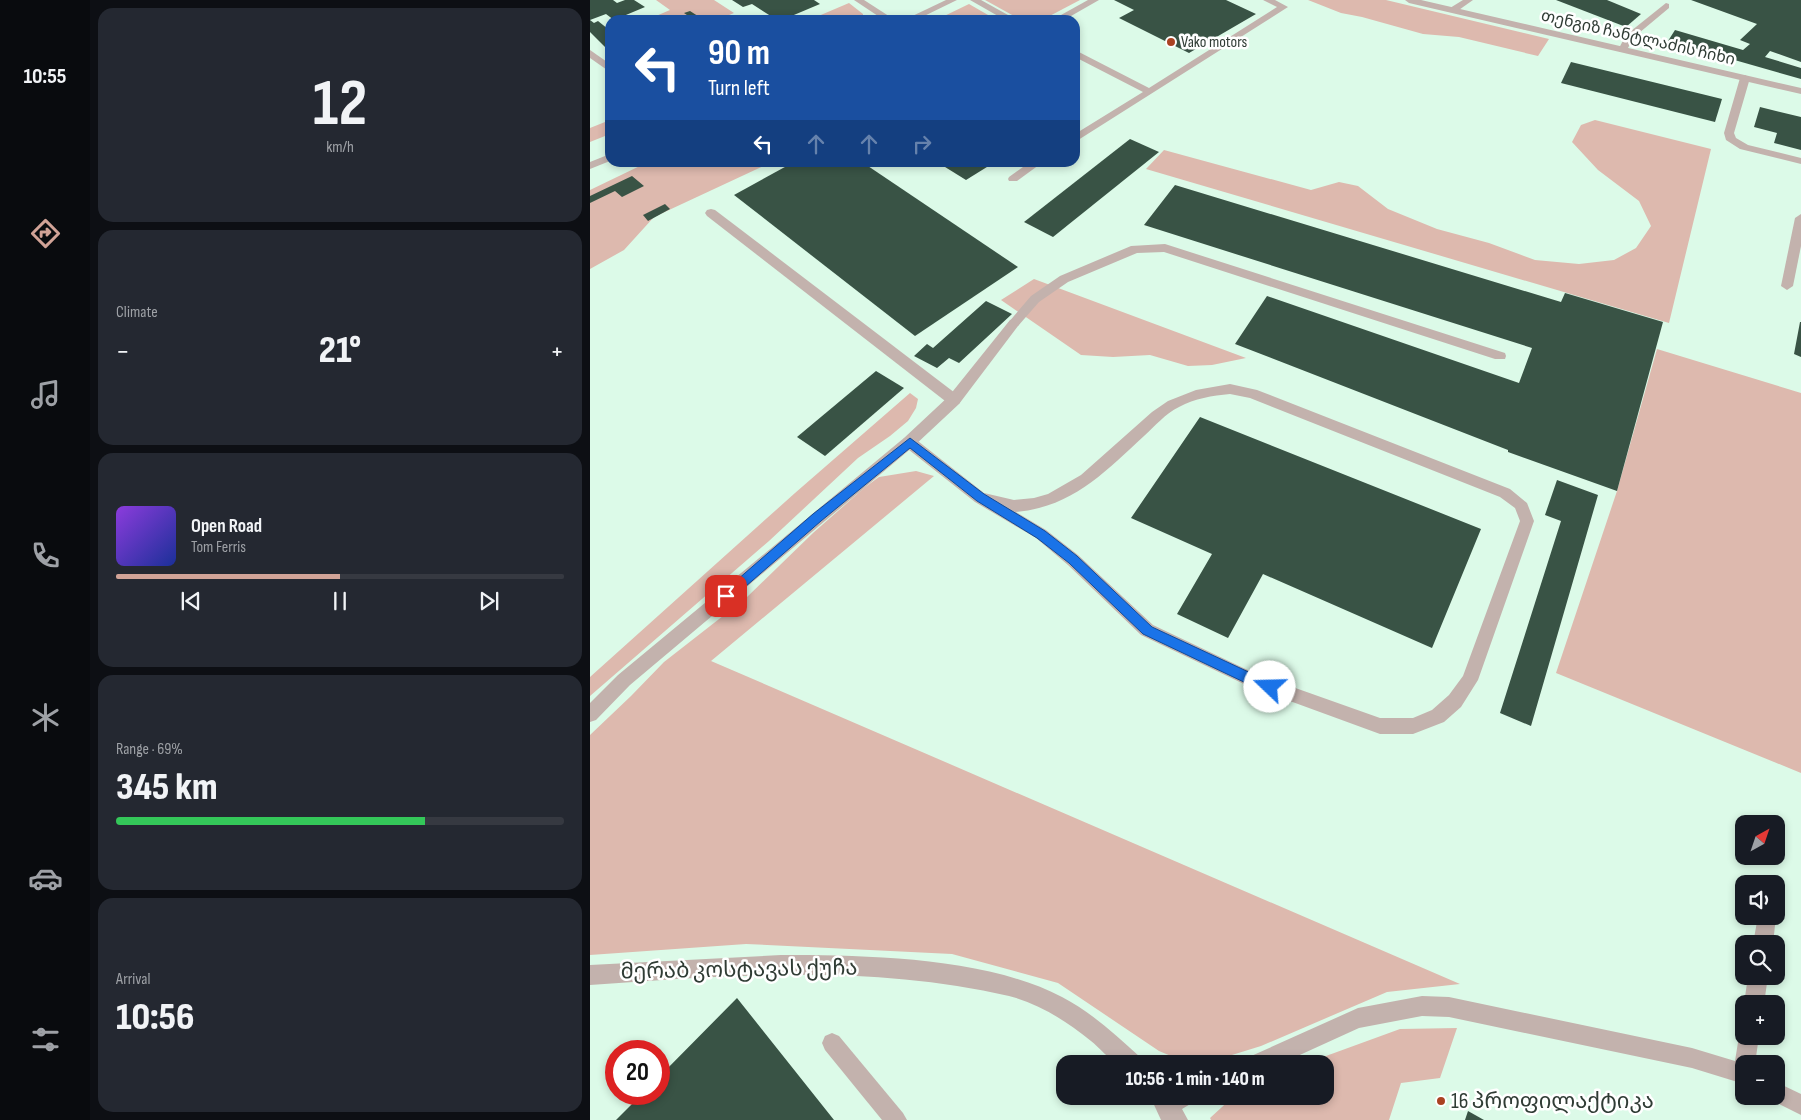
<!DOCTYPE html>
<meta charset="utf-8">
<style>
:root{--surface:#171b24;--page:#242831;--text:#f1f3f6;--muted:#9ea1a6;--line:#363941;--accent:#d1a397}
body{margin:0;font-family:"Sofia Sans Condensed","Noto Sans Georgian",sans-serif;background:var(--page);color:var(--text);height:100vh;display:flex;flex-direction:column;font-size:19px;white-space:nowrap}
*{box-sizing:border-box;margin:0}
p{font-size:16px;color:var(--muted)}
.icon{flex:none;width:28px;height:28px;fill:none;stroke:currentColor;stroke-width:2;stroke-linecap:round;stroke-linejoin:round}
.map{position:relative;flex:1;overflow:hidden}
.sheet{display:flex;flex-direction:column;gap:8px;padding:8px;background:#0d0f14;width:500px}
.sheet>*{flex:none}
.guide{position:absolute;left:15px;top:15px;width:475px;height:152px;border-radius:15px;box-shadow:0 2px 8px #0003;background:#1a4fa0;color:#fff;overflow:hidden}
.needle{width:32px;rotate:40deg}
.buttons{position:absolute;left:1145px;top:815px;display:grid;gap:10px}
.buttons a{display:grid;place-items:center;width:50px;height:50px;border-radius:10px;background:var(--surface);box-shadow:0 2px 8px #0003;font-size:25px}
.speed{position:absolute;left:15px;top:1040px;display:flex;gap:10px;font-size:25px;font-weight:700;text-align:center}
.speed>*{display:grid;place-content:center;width:65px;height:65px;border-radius:50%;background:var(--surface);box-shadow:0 2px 8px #0003;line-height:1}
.speed .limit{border:8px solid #d22;background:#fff;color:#111}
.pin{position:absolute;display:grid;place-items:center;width:42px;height:42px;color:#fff;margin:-21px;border-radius:10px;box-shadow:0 2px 8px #0006}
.me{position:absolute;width:55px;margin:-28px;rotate:291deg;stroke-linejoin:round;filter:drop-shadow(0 0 4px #0008)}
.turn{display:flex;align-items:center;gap:18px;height:105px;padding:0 20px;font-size:22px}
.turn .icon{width:65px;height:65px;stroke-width:2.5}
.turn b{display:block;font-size:35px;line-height:42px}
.lanes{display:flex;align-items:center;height:48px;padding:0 20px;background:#0003;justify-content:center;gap:25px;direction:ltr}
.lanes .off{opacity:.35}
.big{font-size:38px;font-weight:800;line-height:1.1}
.sheet .card{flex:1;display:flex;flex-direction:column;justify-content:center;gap:8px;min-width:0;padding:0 18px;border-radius:15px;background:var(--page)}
.sheet .dial{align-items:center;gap:0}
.dial b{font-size:65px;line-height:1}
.song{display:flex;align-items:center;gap:15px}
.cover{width:60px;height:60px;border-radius:8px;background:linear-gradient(135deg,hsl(270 70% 55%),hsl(230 70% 35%))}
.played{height:5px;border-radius:2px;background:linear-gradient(90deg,var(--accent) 50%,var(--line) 50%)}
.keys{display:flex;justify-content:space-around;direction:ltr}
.heat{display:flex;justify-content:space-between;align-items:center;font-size:28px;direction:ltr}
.charge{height:8px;border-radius:4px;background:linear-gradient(90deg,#34c759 69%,var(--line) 0)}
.trip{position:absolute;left:466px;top:1055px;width:278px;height:50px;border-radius:15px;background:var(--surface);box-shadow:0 2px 8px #0003;font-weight:800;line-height:50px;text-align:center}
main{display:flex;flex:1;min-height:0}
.tabs{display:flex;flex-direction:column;width:90px;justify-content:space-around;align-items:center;background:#090b0e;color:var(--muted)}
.tabs .icon{width:35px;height:35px}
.tabs .selected{color:var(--accent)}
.tabs b{font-size:22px;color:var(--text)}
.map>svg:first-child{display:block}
.green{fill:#ddb9ae}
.building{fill:#395345}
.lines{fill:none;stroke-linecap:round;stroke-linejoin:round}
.service{fill:#c3b2ad;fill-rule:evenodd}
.minor{fill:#c3b2ad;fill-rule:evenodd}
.tertiary{fill:#c3b2ad;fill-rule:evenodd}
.route{fill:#1a73e8;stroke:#114b97}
.poi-dot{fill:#aa4222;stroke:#fff;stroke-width:2}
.labels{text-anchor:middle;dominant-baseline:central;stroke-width:5;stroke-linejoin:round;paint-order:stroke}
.far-street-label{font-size:16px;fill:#303c35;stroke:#fff}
.far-poi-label{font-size:16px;fill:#303c35;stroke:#fff;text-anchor:start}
.near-street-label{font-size:22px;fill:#303c35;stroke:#fff}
.near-poi-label{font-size:22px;fill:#303c35;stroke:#fff;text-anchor:start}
</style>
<main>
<nav class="tabs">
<b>10:55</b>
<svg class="icon selected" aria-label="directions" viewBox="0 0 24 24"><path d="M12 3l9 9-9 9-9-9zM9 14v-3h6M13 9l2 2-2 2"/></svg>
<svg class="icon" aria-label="music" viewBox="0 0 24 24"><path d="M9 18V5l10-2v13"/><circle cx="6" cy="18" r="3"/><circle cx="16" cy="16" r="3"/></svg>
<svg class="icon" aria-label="phone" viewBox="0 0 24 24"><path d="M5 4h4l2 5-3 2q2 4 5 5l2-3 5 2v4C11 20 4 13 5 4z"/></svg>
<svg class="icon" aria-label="climate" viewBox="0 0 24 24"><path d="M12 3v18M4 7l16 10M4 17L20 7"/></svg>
<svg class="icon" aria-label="car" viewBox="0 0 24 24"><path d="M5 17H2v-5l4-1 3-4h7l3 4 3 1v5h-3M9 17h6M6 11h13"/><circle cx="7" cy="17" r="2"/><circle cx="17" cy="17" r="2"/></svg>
<svg class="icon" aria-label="filters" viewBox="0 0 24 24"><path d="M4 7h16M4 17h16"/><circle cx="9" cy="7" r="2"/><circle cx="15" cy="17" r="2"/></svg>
</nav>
<section class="sheet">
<div class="card dial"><b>12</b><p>km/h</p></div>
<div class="card"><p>Climate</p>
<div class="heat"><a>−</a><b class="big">21°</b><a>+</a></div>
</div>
<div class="card">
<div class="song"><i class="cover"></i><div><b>Open Road</b><p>Tom Ferris</p></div></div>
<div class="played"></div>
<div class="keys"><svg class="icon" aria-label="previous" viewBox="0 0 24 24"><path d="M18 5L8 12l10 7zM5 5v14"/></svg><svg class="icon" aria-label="pause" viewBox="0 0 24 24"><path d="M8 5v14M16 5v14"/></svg><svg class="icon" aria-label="next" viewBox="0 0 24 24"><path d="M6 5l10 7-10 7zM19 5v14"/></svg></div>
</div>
<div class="card"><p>Range · 69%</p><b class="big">345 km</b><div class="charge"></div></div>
<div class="card"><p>Arrival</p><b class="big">10:56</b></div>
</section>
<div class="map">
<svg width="1211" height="1120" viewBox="0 0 1211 1120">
<rect width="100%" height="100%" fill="#dcfae8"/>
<g class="green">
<polygon points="66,0 124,0 144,13 127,20 61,20 59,19 80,10"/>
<polygon points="395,0 490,0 452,20 431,20"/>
<polygon points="718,0 796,0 959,39 948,56 869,37 833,34 772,17 751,13"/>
<polygon points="259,3 273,14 273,19 219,20"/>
<polygon points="379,4 405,19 346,20"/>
<polygon points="20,120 20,134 0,142 0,128"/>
<polygon points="1005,120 1121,149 1079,323 556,169 574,150 721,190 749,182 768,186 798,209 847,229 899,243 945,260 989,264 1024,260 1046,248 1061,226 1049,201 1008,170 982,142 991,125"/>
<polygon points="56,163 180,163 64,217 34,250 0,269 0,190"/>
<polygon points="444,279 656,358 622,365 598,366 560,355 523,357 491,355 411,300"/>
<polygon points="1067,349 1211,393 1211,773 966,673 1027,491"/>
<polygon points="320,393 328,399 326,408 318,421 300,436 268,458 179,541 0,696 0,677 205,493"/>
<polygon points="326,471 344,476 121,661 870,984 797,992 671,1046 629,1059 600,1064 569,1051 468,983 362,954 156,944 0,955 0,735 41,696 74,662 156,598 223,533 274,488 289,477"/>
<polygon points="867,1028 850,1078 811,1083 799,1120 621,1120 620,1118 644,1096 735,1096 735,1064 714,1064 810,1029"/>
</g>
<g class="building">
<polygon points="0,0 23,0 27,3 35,0 44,0 55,7 24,20 16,14 0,20 4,23 8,21 18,29 20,28 20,52 0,32"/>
<polygon points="142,0 224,0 230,4 192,20 187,20 162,4 153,7"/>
<polygon points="524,0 636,0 666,14 599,53 529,18 544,10"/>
<polygon points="966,0 1017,0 1051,14 1036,27"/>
<polygon points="1101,0 1211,0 1211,62 1180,51 1175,57 1211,68 1211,79 1078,41 1085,30 1153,50 1160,44 1150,40 1167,24"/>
<polygon points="100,11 111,18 104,20 94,13"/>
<polygon points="981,62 1132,99 1125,122 971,83"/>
<polygon points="1170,107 1211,117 1211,150 1184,143 1187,133 1164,127"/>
<polygon points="540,139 569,152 463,237 434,222"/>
<polygon points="204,162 272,162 428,267 325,336 144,195"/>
<polygon points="347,162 405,162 376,180"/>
<polygon points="42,176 54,186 32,197 25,191 0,203 0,196"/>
<polygon points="585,185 971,302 975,293 1073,322 1027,491 918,452 918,450 645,344 677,296 929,383 942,348 554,225"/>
<polygon points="75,204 80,209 58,221 53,215"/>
<polygon points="396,301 422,314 369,363 359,358 347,368 324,356 337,344 343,348"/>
<polygon points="1210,322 1211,322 1211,357 1204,354"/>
<polygon points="286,371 314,388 235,456 207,437"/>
<polygon points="610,417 891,529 842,648 673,574 638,638 587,614 622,554 541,518"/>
<polygon points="967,480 1008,495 941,726 910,713 971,521 955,515"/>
<polygon points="147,998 244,1120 26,1120 52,1094 69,1094 69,1077"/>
<polygon points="878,1111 894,1120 875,1120"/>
</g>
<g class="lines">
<g class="service">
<polygon points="380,0 391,0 427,20 415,20"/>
<polygon points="498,0 509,0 474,20 462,20"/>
<polygon points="673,0 685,0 698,7 485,142 485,134 553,92 485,57 485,50 559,88 687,7"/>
<polygon points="873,0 883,0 866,12 860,12 860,8"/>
<polygon points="1076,3 1079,4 1079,8 1043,38 1036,52 1030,52 1028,50 1036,35"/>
<polygon points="1155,75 1160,78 1144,133 1146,138 1158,145 1211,158 1211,164 1150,149 1136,140 1134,133 1150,78"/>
<polygon points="440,162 453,162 427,181 419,181 418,179 419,177"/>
<polygon points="121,209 125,210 369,396 371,400 369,404 359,404 117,216 115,213 117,210"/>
<polygon points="1211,214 1211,246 1203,286 1197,290 1191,286 1205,218"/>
<polygon points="575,244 915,353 916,356 915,359 905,359 574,252 547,253 478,282 449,302 428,326 420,326 418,323 441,296 470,276 541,246"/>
<path d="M640,384L667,390L920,489L937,503L944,521L888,680L871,707L854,722L823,734H790L656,685L551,635L478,565L446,538L385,502L314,446L312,442L314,438L319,437L324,438L394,493L424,500L444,498L458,494L491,475L562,412L578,401L606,390ZM640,394L660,398L910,497L925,508L930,521L873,676L859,695L842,710L823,718H790L666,674L563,625L488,555L456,530L426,512C482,507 514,473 554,436C565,426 575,414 589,407C605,398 622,396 640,394Z"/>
<polygon points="1168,916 1186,916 1183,944 1163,944"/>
<polygon points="1158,976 1178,976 1174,1004 1154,1004"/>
<polygon points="832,996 859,997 1102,1048 1145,1061 1149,1036 1154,1028 1154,1036 1169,1036 1165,1064 1154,1064 1154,1084 1102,1068 859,1017 832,1016 769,1028 690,1064 656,1064 659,1057 768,1008"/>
<polygon points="242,1033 249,1036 313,1113 317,1120 292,1120 235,1050 232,1043 235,1036"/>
<polygon points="1186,1082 1211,1094 1211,1115 1179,1099 1177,1096 1186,1096"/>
<polygon points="574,1096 605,1096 602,1103 592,1109 598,1120 574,1120 567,1106 570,1099"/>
</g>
<g class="minor">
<polygon points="264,0 274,0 305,20 294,20"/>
<polygon points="815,0 831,0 1211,88 1211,94 819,3"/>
<polygon points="0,50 20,64 20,72 0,58"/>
<polygon points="424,319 428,320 430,323 428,326 369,404 324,446 40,685 6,720 0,722 0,703 28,675 314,438 359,396 420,320"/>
<path d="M191,955C276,955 396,957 472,997C501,1012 526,1035 550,1057L553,1064C546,1064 533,1066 527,1063C518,1059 509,1047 501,1041C476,1021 450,1004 419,996C281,964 139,975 0,985V965Z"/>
<polygon points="560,1096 583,1096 593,1120 571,1120"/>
</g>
<g class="tertiary">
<polygon points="356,0 367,0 326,20 314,20"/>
<polygon points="20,154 20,161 0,169 0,162"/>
</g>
</g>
<polygon class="route" points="320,438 394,494 455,531 487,556 562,627 665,675 685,683 686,687 685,691 680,692 658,684 553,634 479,563 447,538 387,501 320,448 231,521 140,600 136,602 132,600 130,596 132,593 223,514"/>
<g class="poi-dot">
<circle cx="581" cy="42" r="5"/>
<circle cx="851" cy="1101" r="5"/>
</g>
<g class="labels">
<g class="far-street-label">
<text transform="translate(1048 38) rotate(13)">თენგიზ ჩანტლაძის ჩიხი</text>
</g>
<g class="far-poi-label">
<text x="591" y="42">Vako motors</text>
</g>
<g class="near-street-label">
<text transform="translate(149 970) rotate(-1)">მერაბ კოსტავას ქუჩა</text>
</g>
<g class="near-poi-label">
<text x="861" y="1101">16 პროფილაქტიკა</text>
</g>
</g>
</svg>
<div class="buttons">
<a><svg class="needle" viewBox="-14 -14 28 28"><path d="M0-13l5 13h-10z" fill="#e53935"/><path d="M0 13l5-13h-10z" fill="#9ea1a6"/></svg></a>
<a><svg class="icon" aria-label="sound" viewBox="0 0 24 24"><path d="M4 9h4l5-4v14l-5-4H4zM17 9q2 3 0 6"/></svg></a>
<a><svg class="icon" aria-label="search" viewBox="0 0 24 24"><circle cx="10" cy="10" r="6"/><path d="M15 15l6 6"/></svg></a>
<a>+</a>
<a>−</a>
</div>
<div class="speed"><div class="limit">20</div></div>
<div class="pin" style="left:136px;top:596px;background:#d93025"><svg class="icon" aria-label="arrive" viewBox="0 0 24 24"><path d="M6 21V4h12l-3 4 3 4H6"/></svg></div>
<svg class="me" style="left:680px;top:687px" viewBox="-20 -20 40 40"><circle r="19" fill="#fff"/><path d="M0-13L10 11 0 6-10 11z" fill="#1a73e8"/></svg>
<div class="trip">10:56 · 1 min · 140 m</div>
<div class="guide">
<div class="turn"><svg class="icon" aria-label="left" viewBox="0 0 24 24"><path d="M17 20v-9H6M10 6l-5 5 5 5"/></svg><div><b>90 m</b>Turn left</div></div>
<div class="lanes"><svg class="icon" aria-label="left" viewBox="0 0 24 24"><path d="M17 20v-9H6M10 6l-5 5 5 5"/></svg><svg class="icon off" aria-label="ahead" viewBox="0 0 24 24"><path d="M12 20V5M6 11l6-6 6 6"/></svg><svg class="icon off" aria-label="ahead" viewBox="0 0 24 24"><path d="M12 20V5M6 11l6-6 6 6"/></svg><svg class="icon off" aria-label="right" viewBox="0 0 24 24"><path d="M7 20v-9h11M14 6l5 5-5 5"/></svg></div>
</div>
</div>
</main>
